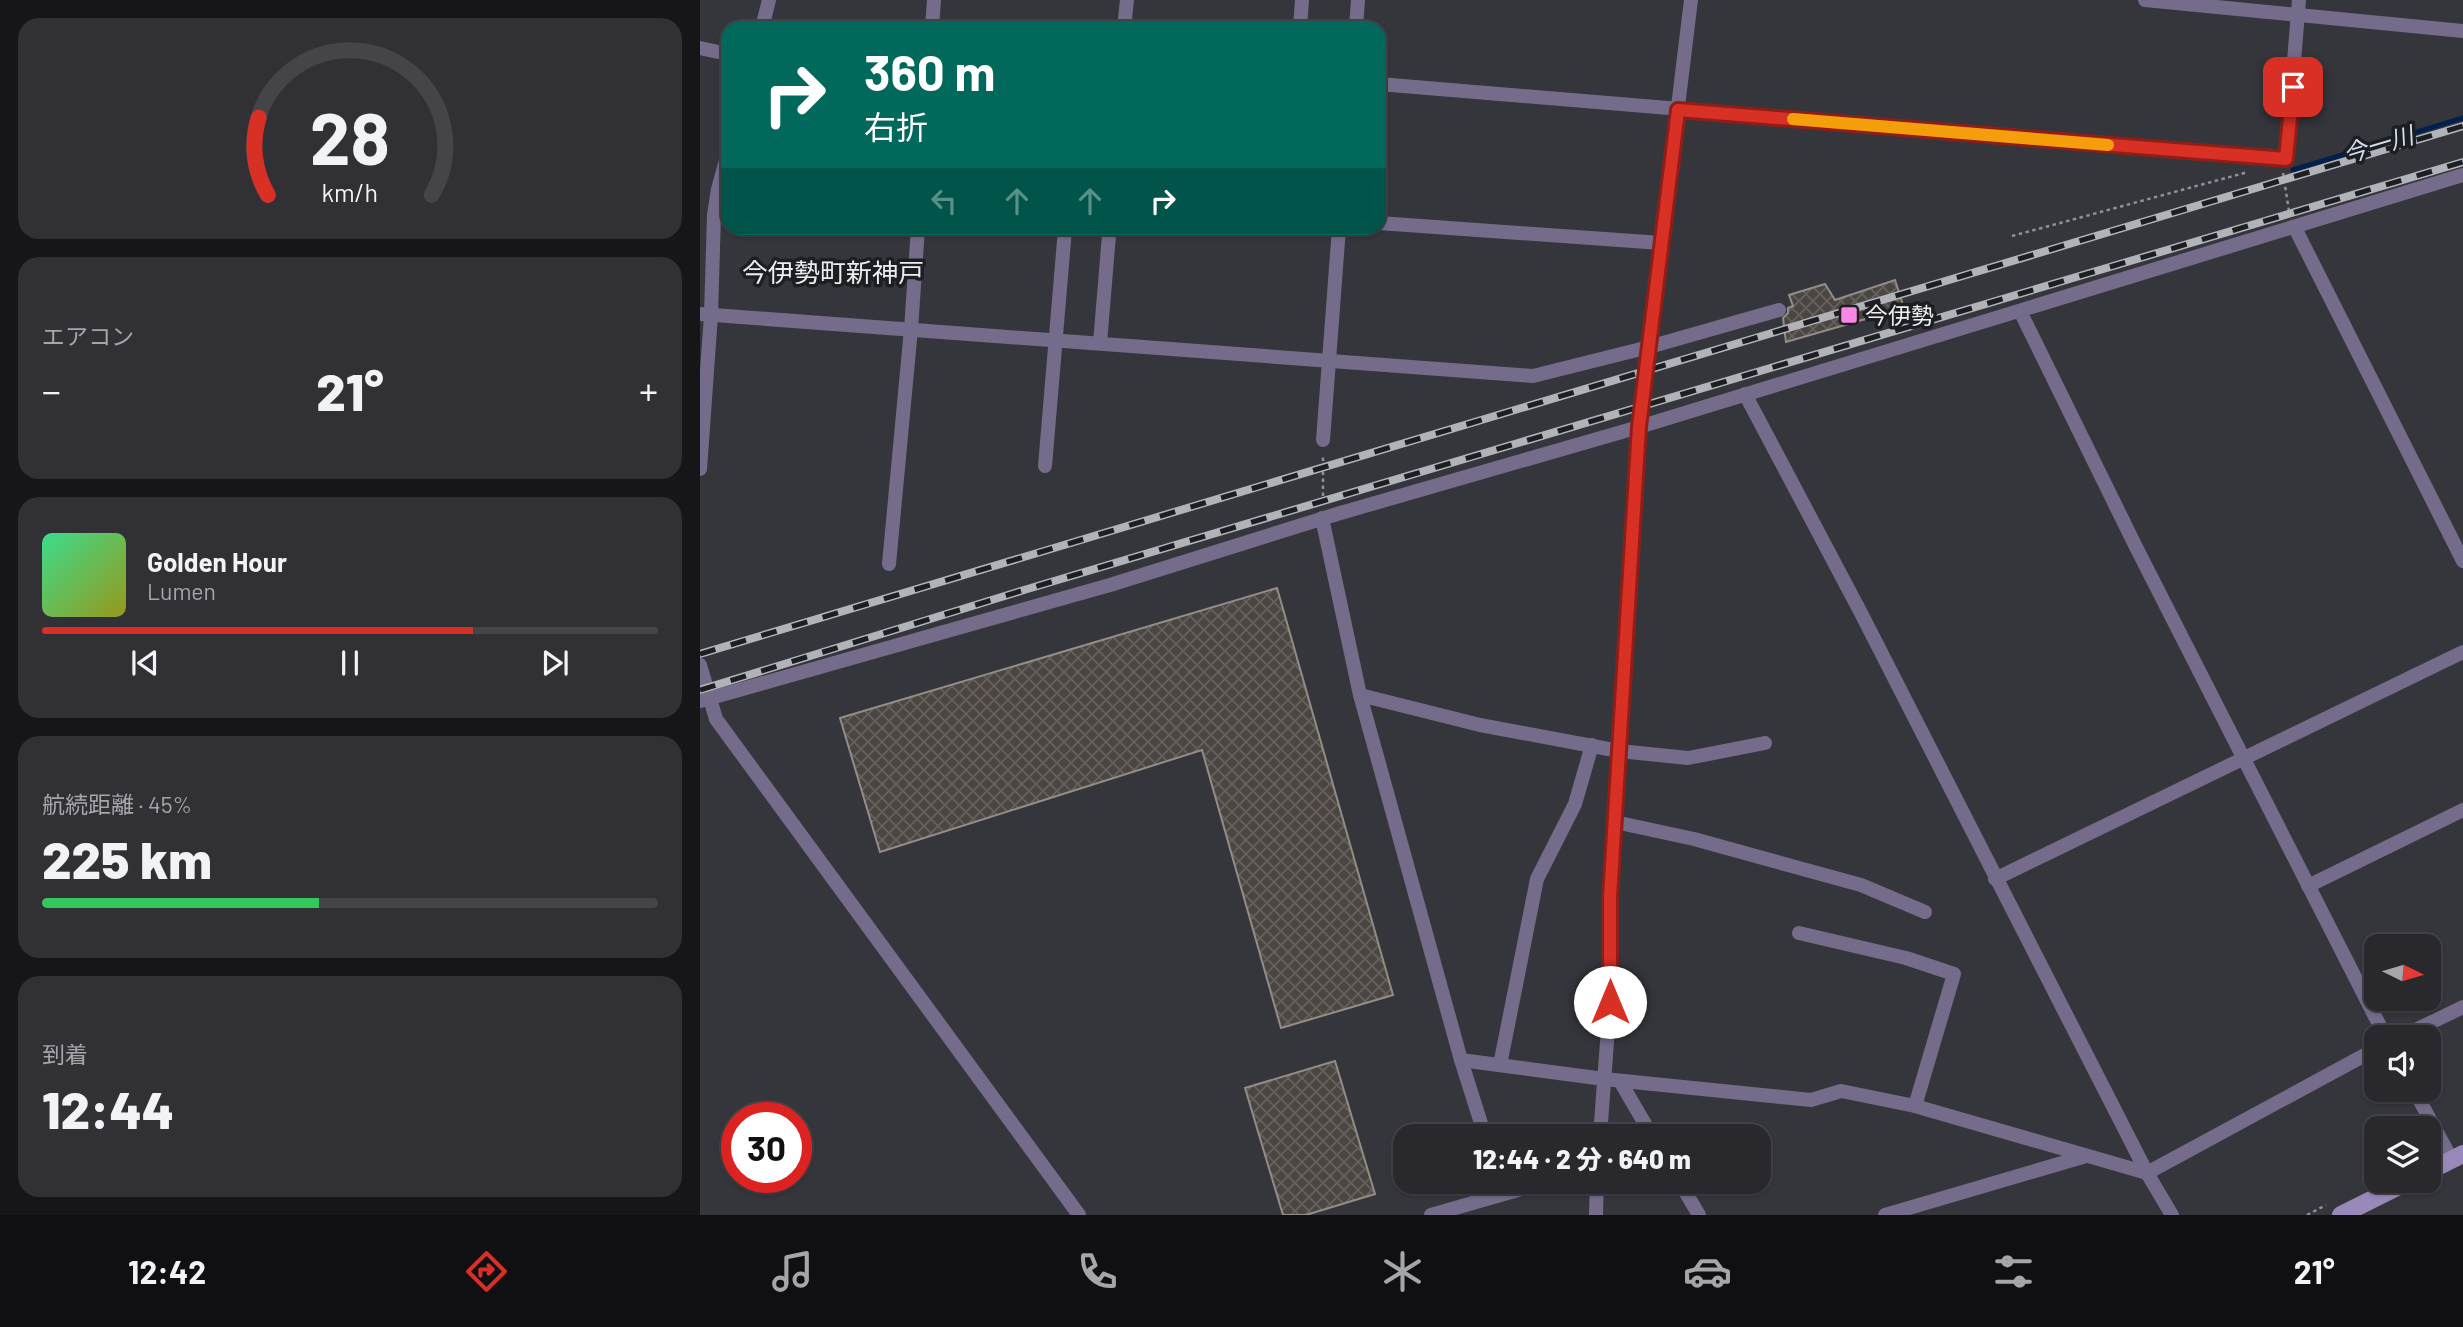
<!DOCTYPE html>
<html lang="ja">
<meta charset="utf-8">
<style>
:root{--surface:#28282d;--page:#303035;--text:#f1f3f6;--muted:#a5a6aa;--line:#444449;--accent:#d93025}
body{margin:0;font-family:Barlow,"Noto Sans JP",sans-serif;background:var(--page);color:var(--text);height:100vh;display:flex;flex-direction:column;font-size:26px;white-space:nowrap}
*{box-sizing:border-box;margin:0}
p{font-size:23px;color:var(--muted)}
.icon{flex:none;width:38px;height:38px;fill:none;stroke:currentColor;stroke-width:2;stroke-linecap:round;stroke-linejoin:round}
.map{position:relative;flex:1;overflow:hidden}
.panel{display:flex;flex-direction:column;gap:18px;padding:18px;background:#161619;width:700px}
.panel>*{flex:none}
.guide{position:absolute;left:21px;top:21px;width:665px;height:214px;border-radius:21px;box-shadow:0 2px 5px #0004,0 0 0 2px var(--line);background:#00695c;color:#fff;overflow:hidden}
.needle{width:46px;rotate:95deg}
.controls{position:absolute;left:1664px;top:934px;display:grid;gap:14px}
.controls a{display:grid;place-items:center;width:77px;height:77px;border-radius:14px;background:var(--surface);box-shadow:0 2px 5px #0004,0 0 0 2px var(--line);font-size:35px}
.speed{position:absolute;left:21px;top:1102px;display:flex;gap:14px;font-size:35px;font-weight:700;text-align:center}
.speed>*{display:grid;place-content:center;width:91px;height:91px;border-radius:50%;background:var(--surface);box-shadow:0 2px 5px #0004,0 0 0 2px var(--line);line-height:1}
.speed .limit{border:10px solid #d22;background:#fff;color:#111}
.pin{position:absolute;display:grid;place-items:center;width:60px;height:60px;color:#fff;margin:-30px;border-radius:14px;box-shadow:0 4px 10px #0006}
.me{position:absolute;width:77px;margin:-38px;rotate:0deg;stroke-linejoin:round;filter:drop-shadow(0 0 5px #0008)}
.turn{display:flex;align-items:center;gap:24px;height:147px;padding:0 28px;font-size:32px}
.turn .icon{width:91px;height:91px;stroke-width:2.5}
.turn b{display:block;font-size:49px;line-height:60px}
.lanes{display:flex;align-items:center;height:66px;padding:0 28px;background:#0003;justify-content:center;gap:35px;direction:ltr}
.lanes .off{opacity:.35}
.big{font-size:52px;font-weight:800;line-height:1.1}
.panel .tile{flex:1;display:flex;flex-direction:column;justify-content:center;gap:10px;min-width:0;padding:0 24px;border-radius:21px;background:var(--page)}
.panel .dial{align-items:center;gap:0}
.dial svg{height:182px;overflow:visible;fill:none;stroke:var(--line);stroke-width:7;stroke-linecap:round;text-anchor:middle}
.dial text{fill:var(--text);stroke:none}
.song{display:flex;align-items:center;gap:21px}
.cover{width:84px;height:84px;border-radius:10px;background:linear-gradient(135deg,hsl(150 70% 55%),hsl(60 70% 35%))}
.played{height:7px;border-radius:4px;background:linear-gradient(90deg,var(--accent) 70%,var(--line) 70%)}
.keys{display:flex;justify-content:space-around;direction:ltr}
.heat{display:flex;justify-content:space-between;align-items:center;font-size:38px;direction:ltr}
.charge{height:10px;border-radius:5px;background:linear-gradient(90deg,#34c759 45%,var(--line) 0)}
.trip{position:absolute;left:693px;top:1124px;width:378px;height:70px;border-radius:21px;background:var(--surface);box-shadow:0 2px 5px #0004,0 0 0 2px var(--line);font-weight:800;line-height:70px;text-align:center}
.menu{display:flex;height:112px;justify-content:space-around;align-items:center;background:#101012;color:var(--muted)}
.menu .icon{width:49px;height:49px}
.menu .selected{color:var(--accent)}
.menu b{font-size:32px;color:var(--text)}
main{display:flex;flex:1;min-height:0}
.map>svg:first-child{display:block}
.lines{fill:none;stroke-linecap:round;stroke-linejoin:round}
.stream{stroke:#01214c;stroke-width:5}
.building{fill:url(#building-cross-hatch);stroke:#938d87;stroke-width:2}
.path{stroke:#909196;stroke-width:2.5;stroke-dasharray:3.5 3.5;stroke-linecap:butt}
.minor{stroke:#756c8b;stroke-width:14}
.secondary{stroke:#9989ba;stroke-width:18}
.rail-casing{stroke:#b2b3b8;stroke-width:8}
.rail{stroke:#1d1e21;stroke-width:5;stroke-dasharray:16;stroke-linecap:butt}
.route-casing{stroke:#8d1f18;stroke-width:18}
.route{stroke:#d93025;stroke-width:12}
.slow{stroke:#f59e0b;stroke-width:12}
.poi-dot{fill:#fb87e5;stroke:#1d1e21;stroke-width:2.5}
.labels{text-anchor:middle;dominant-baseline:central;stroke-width:7;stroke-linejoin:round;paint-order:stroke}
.poi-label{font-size:23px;fill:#ecedf1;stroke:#1d1e21;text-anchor:start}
.water-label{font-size:24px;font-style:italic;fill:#d1def0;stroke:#1d1e21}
.quarter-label{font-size:26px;fill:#ecedf1;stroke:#1d1e21}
</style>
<main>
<section class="panel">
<div class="tile dial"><svg viewBox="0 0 100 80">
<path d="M14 69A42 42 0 1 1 86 69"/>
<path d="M14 69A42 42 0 0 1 10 35" stroke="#d93025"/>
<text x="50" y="56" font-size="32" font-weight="700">28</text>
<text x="50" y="72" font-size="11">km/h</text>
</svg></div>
<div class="tile"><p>エアコン</p>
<div class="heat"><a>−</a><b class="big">21°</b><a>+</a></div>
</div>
<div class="tile">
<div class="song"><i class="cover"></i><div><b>Golden Hour</b><p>Lumen</p></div></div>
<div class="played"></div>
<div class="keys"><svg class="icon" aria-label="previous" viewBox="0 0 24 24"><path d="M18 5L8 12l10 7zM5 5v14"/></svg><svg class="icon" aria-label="pause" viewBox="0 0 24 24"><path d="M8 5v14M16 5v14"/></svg><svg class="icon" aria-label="next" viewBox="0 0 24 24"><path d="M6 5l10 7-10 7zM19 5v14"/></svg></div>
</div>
<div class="tile"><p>航続距離 · 45%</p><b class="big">225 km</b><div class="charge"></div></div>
<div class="tile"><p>到着</p><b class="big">12:44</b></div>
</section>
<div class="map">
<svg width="1763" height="1215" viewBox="0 0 1763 1215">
<defs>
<pattern id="building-cross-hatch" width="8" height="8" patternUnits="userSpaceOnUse" patternTransform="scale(1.75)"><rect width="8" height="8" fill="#4b4641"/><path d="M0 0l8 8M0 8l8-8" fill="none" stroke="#65615d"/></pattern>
</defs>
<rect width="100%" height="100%" fill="#35363c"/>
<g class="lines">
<polyline class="stream" points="1593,170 1763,118"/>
</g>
<g class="building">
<polygon points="1195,280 1204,308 1086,342 1083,318 1088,313 1088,308 1093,306 1089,295 1125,284 1135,300"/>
<polygon points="577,588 693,995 581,1028 502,750 180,852 140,718"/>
<polygon points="635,1061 675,1194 606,1215 583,1215 545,1088"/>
</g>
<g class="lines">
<g class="path">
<polyline points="1583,173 1589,211"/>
<polyline points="1312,236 1548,172"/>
<polyline points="623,503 623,454"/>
<polyline points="1607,1215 1626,1205"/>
</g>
<g class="minor">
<polyline points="1445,0 1763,31"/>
<polyline points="62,28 69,0"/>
<polyline points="232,28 234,0"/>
<polyline points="424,28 427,0"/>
<polyline points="600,28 602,0"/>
<polyline points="656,28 658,0"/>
<polyline points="0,48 28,54"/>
<polyline points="679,84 1586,159 1599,0"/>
<polyline points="679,223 961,243"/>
<polyline points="394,228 404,228 409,235 400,343"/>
<polyline points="1595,228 1763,561"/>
<polyline points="1320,311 1435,545 1686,1038"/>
<polyline points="0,314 833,376 949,347 1079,310"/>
<polyline points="1045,394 1161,613 1447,1173 1472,1215"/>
<polyline points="623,440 639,228"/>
<polyline points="345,466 365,229 369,228"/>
<polyline points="0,469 11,315 14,215 18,189 28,153"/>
<polyline points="622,518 660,695 761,1060 785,1136"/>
<polyline points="189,564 211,329 218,228"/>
<polyline points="0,665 16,719 379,1215"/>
<polyline points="660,695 780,725 919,751 988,758 1065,743"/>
<polyline points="0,701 410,585 637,514 939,427 1763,175"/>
<polyline points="915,822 994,839 1161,885 1225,912"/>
<polyline points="1295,879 1763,652"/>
<polyline points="1608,886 1763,810"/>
<polyline points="1099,933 1206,958 1254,974 1215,1106"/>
<polyline points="1699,1038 1763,1007"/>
<polyline points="761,1060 904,1079 1111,1100 1141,1091 1215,1106 1447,1173 1676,1049"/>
<polyline points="800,1065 837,879 875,804 892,745"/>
<polyline points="920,1081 952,1136"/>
<polyline points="1714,1090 1752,1160"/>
<polyline points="900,1136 910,1002 910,897 939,427 991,0"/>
<polyline points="979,1181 999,1215"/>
<polyline points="731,1215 849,1181"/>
<polyline points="896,1215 897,1181"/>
<polyline points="1185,1215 1386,1156"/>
</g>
<g class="secondary">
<polyline points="1729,1171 1763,1154"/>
<polyline points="1641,1215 1709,1181"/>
</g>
<g class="rail-casing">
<g id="rail">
<polyline points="0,654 1763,126"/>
<polyline points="0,690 324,590 1763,162"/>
</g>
</g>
<use href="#rail" class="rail"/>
</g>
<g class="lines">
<g class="route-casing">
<polyline id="route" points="910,1002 910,897 939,427 978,110 1586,159 1593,87"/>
</g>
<use href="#route" class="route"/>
<polyline class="slow" points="1093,119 1408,145"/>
</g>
<rect class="poi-dot" x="1140" y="306" width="18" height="18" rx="3.5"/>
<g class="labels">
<g class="poi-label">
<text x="1165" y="315">今伊勢</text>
</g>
<g class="water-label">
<text transform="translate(1678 144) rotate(-17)">今一川</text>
</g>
<g class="quarter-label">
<text x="133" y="271">今伊勢町新神戸</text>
</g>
</g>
</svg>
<div class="controls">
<a><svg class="needle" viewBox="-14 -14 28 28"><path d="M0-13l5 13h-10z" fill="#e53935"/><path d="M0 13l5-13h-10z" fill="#a5a6aa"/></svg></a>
<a><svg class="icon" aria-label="sound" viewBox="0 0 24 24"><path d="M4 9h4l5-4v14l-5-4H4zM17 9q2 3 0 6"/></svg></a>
<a><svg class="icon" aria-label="layers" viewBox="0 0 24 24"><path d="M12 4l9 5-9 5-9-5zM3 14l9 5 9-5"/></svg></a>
</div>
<div class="speed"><div class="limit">30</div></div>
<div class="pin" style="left:1593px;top:87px;background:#d93025"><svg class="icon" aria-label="arrive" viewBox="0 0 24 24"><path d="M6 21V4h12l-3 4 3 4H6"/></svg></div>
<svg class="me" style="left:910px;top:1002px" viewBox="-20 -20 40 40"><circle r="19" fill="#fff"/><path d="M0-13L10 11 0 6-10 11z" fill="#d93025"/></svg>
<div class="trip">12:44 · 2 分 · 640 m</div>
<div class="guide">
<div class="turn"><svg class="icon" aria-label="right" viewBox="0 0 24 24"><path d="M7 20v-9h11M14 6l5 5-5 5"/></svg><div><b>360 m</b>右折</div></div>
<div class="lanes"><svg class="icon off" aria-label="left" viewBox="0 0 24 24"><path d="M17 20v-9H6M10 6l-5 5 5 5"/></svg><svg class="icon off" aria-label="ahead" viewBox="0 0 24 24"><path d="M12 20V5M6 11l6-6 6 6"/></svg><svg class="icon off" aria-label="ahead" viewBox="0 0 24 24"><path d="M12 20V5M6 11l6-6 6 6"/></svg><svg class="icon" aria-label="right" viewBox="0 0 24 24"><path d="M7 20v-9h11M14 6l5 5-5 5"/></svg></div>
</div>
</div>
</main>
<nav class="menu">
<b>12:42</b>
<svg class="icon selected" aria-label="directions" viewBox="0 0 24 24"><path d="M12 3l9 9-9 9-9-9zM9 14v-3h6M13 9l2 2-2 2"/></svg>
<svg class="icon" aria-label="music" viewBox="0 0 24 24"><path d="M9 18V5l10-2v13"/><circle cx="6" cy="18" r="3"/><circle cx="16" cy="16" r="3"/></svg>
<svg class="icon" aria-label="phone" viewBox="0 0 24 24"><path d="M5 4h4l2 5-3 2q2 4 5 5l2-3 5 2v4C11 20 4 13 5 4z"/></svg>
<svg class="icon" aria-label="climate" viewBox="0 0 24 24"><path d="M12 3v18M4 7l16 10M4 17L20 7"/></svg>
<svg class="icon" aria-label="car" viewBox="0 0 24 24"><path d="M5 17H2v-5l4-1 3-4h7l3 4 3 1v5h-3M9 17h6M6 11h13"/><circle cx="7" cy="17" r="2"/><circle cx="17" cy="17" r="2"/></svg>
<svg class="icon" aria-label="filters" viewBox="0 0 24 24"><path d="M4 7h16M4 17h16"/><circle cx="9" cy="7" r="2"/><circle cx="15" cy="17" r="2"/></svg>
<b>21°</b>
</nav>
